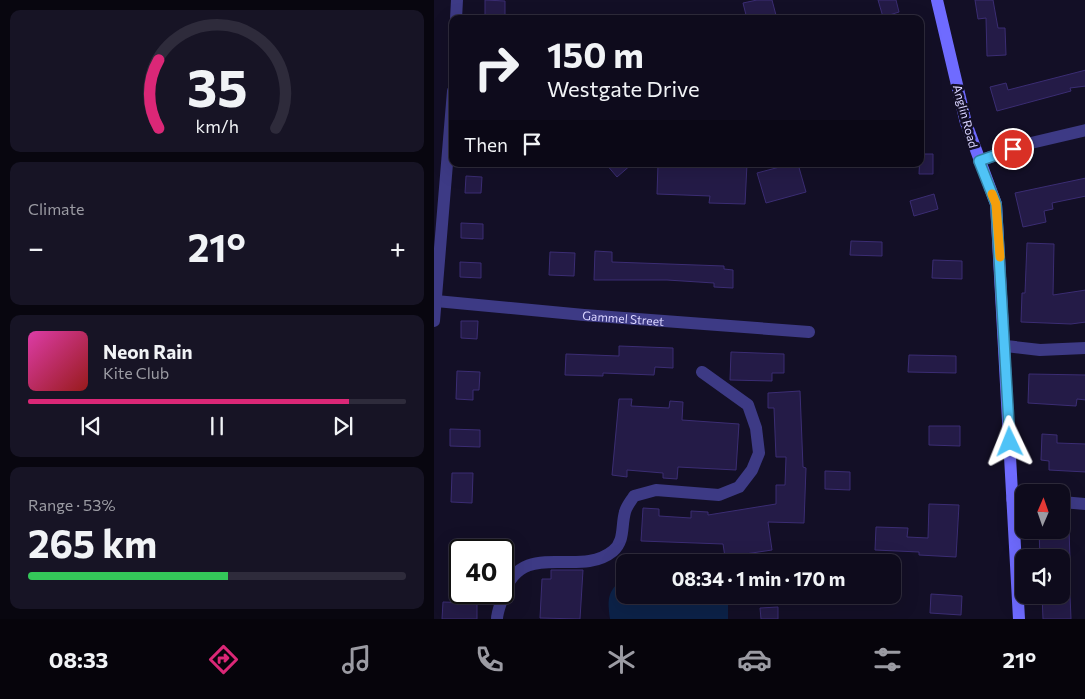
<!DOCTYPE html>
<meta charset="utf-8">
<style>
:root{--surface:#0e0b1c;--page:#171425;--text:#f1f3f6;--muted:#9b9ba3;--line:#2e2b3b;--accent:#db2777}
body{margin:0;font-family:Commissioner,sans-serif;background:var(--page);color:var(--text);height:100vh;display:flex;flex-direction:column;font-size:19px;white-space:nowrap}
*{box-sizing:border-box;margin:0}
p{font-size:16px;color:var(--muted)}
.icon{flex:none;width:28px;height:28px;fill:none;stroke:currentColor;stroke-width:2;stroke-linecap:round;stroke-linejoin:round}
.map{position:relative;flex:1;overflow:hidden}
.panel{display:flex;flex-direction:column;gap:10px;padding:10px;background:#08060f;width:434px}
.panel>*{flex:none}
.top-card{position:absolute;left:15px;top:15px;width:475px;height:152px;border-radius:10px;box-shadow:0 5px 20px #0002,0 0 0 1px var(--line);background:#0e0b1c;color:var(--text);overflow:hidden}
.needle{width:32px;rotate:2deg}
.fabs{position:absolute;left:581px;top:484px;display:grid;gap:10px}
.fabs a{display:grid;place-items:center;width:55px;height:55px;border-radius:10px;background:var(--surface);box-shadow:0 5px 20px #0002,0 0 0 1px var(--line);font-size:25px}
.speed{position:absolute;left:15px;top:539px;display:flex;gap:10px;font-size:25px;font-weight:700;text-align:center}
.speed>*{display:grid;place-content:center;width:65px;height:65px;border-radius:50%;background:var(--surface);box-shadow:0 5px 20px #0002,0 0 0 1px var(--line);line-height:1}
.speed .limit{border:2px solid #111;border-radius:8px;background:#fff;color:#111}
.pin{position:absolute;display:grid;place-items:center;width:42px;height:42px;color:#fff;margin:-21px;border:2px solid #fff;border-radius:50%;box-shadow:0 1px 5px #0007}
.me{position:absolute;width:55px;margin:-28px;rotate:358deg;stroke-linejoin:round;filter:drop-shadow(0 0 4px #0008)}
.turn{display:flex;align-items:center;gap:18px;height:105px;padding:0 15px;font-size:22px}
.turn .icon{width:65px;height:65px;stroke-width:2.5}
.turn b{display:block;font-size:35px;line-height:42px}
.then{display:flex;align-items:center;height:48px;padding:0 15px;background:#0003;gap:10px;font-size:19px}
.big{font-size:38px;font-weight:700;line-height:1.1}
.panel .widget{flex:1;display:flex;flex-direction:column;justify-content:center;gap:8px;min-width:0;padding:0 18px;border-radius:10px;background:var(--page)}
.panel .dial{align-items:center;gap:0}
.dial svg{height:130px;overflow:visible;fill:none;stroke:var(--line);stroke-width:7;stroke-linecap:round;text-anchor:middle}
.dial text{fill:var(--text);stroke:none}
.song{display:flex;align-items:center;gap:15px}
.cover{width:60px;height:60px;border-radius:8px;background:linear-gradient(135deg,hsl(320 70% 55%),hsl(0 70% 35%))}
.played{height:5px;border-radius:2px;background:linear-gradient(90deg,var(--accent) 85%,var(--line) 85%)}
.keys{display:flex;justify-content:space-around;direction:ltr}
.heat{display:flex;justify-content:space-between;align-items:center;font-size:28px;direction:ltr}
.charge{height:8px;border-radius:4px;background:linear-gradient(90deg,#34c759 53%,var(--line) 0)}
.trip{position:absolute;left:182px;top:554px;width:285px;height:50px;border-radius:10px;background:var(--surface);box-shadow:0 5px 20px #0002,0 0 0 1px var(--line);font-weight:700;line-height:50px;text-align:center}
.tabs{display:flex;height:80px;justify-content:space-around;align-items:center;background:#06040b;color:var(--muted)}
.tabs .icon{width:35px;height:35px}
.tabs .selected{color:var(--accent)}
.tabs b{font-size:22px;color:var(--text)}
main{display:flex;flex:1;min-height:0}
.map>svg:first-child{display:block}
.water{fill:#0c2248}
.building{fill:#241b47;stroke:#3b2d73}
.lines{fill:none;stroke-linecap:round;stroke-linejoin:round}
.street{stroke:#3d3a85;stroke-width:12}
.secondary{stroke:#6f6bff;stroke-width:12}
.route-casing{stroke:#337fa1;stroke-width:12}
.route{stroke:#4fc3f7;stroke-width:9}
.slow{stroke:#f59e0b;stroke-width:9}
.labels{text-anchor:middle;dominant-baseline:central;stroke-width:5;stroke-linejoin:round;paint-order:stroke}
.street-label{font-size:12px;fill:#d9d4ff;stroke:#130f26}
</style>
<main>
<section class="panel">
<div class="widget dial"><svg viewBox="0 0 100 80">
<path d="M14 69A42 42 0 1 1 86 69"/>
<path d="M14 69A42 42 0 0 1 14 27" stroke="#db2777"/>
<text x="50" y="56" font-size="32" font-weight="700">35</text>
<text x="50" y="72" font-size="11">km/h</text>
</svg></div>
<div class="widget"><p>Climate</p>
<div class="heat"><a>−</a><b class="big">21°</b><a>+</a></div>
</div>
<div class="widget">
<div class="song"><i class="cover"></i><div><b>Neon Rain</b><p>Kite Club</p></div></div>
<div class="played"></div>
<div class="keys"><svg class="icon" aria-label="previous" viewBox="0 0 24 24"><path d="M18 5L8 12l10 7zM5 5v14"/></svg><svg class="icon" aria-label="pause" viewBox="0 0 24 24"><path d="M8 5v14M16 5v14"/></svg><svg class="icon" aria-label="next" viewBox="0 0 24 24"><path d="M6 5l10 7-10 7zM19 5v14"/></svg></div>
</div>
<div class="widget"><p>Range · 53%</p><b class="big">265 km</b><div class="charge"></div></div>
</section>
<div class="map">
<svg width="652" height="619" viewBox="0 0 652 619">
<rect width="100%" height="100%" fill="#130f26"/>
<g class="water">
<polygon points="212,559 284,562 208,562"/>
<path d="M191,577V595H294V619H176C173,596 174,591 191,577Z"/>
</g>
<g class="building">
<polygon points="51,0 71,1 71,19 51,19"/>
<polygon points="323,0 338,0 343,19 313,19 309,3"/>
<polygon points="444,0 462,0 465,12 449,17"/>
<polygon points="541,0 559,0 564,28 571,28 572,55 553,56 552,18 544,19"/>
<polygon points="652,70 652,86 636,88 637,91 563,111 556,87 572,83 574,90"/>
<polygon points="486,154 499,154 499,174 485,174"/>
<polygon points="172,164 198,164 183,177"/>
<polygon points="224,164 313,164 311,204 275,203 276,196 223,194"/>
<polygon points="357,164 364,164 372,192 332,203 323,173"/>
<polygon points="32,176 48,177 47,193 31,193"/>
<polygon points="652,178 652,196 618,203 619,209 610,211 612,222 589,227 581,193"/>
<polygon points="500,194 504,209 480,216 476,201"/>
<polygon points="27,223 49,224 49,239 27,238"/>
<polygon points="417,241 448,242 448,256 416,255"/>
<polygon points="593,243 620,244 619,295 652,290 652,322 637,324 587,322 588,293 591,293"/>
<polygon points="161,251 178,252 178,262 290,266 290,269 299,270 299,288 280,287 280,283 233,280 160,280"/>
<polygon points="116,252 141,253 140,276 115,275"/>
<polygon points="499,260 528,261 528,279 498,278"/>
<polygon points="26,262 47,263 47,278 26,277"/>
<polygon points="27,321 44,321 43,339 27,338"/>
<polygon points="185,346 239,348 239,368 221,367 220,375 169,373 169,376 131,375 132,354 185,356"/>
<polygon points="297,352 350,354 350,373 338,373 338,381 296,380"/>
<polygon points="475,355 522,356 522,373 474,372"/>
<polygon points="23,371 46,372 45,390 39,390 39,400 22,399"/>
<polygon points="595,374 652,375 652,400 643,399 642,406 594,403"/>
<polygon points="366,391 369,467 372,468 370,523 334,522 338,550 291,557 289,544 207,541 209,508 225,509 225,516 257,518 257,511 274,512 274,515 342,504 342,485 351,485 352,457 342,457 340,408 334,408 334,393"/>
<polygon points="185,399 198,399 197,406 235,408 236,401 249,402 248,420 305,424 302,470 244,467 243,479 229,478 229,473 193,470 193,477 178,475"/>
<polygon points="495,426 526,426 526,446 495,445"/>
<polygon points="16,429 46,430 46,447 16,446"/>
<polygon points="608,434 623,435 623,443 652,444 652,472 615,470 615,461 607,460"/>
<polygon points="391,471 416,472 416,490 391,489"/>
<polygon points="18,473 39,473 38,503 17,502"/>
<polygon points="495,504 525,505 522,557 485,555 485,552 441,550 442,527 474,528 473,537 494,538"/>
<polygon points="605,530 635,530 636,558 606,558"/>
<polygon points="117,570 149,570 146,619 106,618 108,579 117,579"/>
<polygon points="497,594 528,596 527,615 496,613"/>
<polygon points="608,595 636,595 637,619 609,619"/>
<polygon points="9,602 43,603 43,619 8,619"/>
<polygon points="344,607 344,619 327,619 326,608"/>
</g>
<g class="lines">
<g class="street">
<polyline points="22,19 23,0"/>
<polyline points="545,161 597,143 652,130"/>
<path id="s1" d="M2,301L150,315L375,332"/>
<polyline points="0,321 19,91"/>
<polyline points="572,346 606,350 652,348"/>
<polyline points="578,499 590,500"/>
<polyline points="628,502 652,504"/>
<path d="M63,619C63,611 68,601 70,593C89,538 145,579 179,551C191,541 187,526 191,512C192,507 197,501 200,496L222,490L285,495L305,487L318,470L325,453L322,428L314,405L268,372"/>
</g>
<polyline class="secondary" points="503,0 532,123 562,204 585,619"/>
</g>
<g class="lines">
<g class="route-casing">
<polyline id="route" points="576,442 562,204 545,161 579,149"/>
</g>
<use href="#route" class="route"/>
<polyline class="slow" points="558,194 562,204 566,257"/>
</g>
<g class="labels">
<g class="street-label">
<text transform="translate(532 116) rotate(75)">Anglin Road</text>
<text stroke="none"><textPath href="#s1" startOffset="188">Gammel Street</textPath></text>
</g>
</g>
</svg>
<div class="fabs">
<a><svg class="needle" viewBox="-14 -14 28 28"><path d="M0-13l5 13h-10z" fill="#e53935"/><path d="M0 13l5-13h-10z" fill="#9b9ba3"/></svg></a>
<a><svg class="icon" aria-label="sound" viewBox="0 0 24 24"><path d="M4 9h4l5-4v14l-5-4H4zM17 9q2 3 0 6"/></svg></a>
</div>
<div class="speed"><div class="limit">40</div></div>
<div class="pin" style="left:579px;top:149px;background:#d93025"><svg class="icon" aria-label="arrive" viewBox="0 0 24 24"><path d="M6 21V4h12l-3 4 3 4H6"/></svg></div>
<svg class="me" style="left:576px;top:442px" viewBox="-20 -20 40 40"><path d="M0-17L14 15 0 8-14 15z" fill="#4fc3f7" stroke="#fff" stroke-width="4"/></svg>
<div class="trip">08:34 · 1 min · 170 m</div>
<div class="top-card">
<div class="turn"><svg class="icon" aria-label="right" viewBox="0 0 24 24"><path d="M7 20v-9h11M14 6l5 5-5 5"/></svg><div><b>150 m</b>Westgate Drive</div></div>
<div class="then">Then<svg class="icon" aria-label="arrive" viewBox="0 0 24 24"><path d="M6 21V4h12l-3 4 3 4H6"/></svg></div>
</div>
</div>
</main>
<nav class="tabs">
<b>08:33</b>
<svg class="icon selected" aria-label="directions" viewBox="0 0 24 24"><path d="M12 3l9 9-9 9-9-9zM9 14v-3h6M13 9l2 2-2 2"/></svg>
<svg class="icon" aria-label="music" viewBox="0 0 24 24"><path d="M9 18V5l10-2v13"/><circle cx="6" cy="18" r="3"/><circle cx="16" cy="16" r="3"/></svg>
<svg class="icon" aria-label="phone" viewBox="0 0 24 24"><path d="M5 4h4l2 5-3 2q2 4 5 5l2-3 5 2v4C11 20 4 13 5 4z"/></svg>
<svg class="icon" aria-label="climate" viewBox="0 0 24 24"><path d="M12 3v18M4 7l16 10M4 17L20 7"/></svg>
<svg class="icon" aria-label="car" viewBox="0 0 24 24"><path d="M5 17H2v-5l4-1 3-4h7l3 4 3 1v5h-3M9 17h6M6 11h13"/><circle cx="7" cy="17" r="2"/><circle cx="17" cy="17" r="2"/></svg>
<svg class="icon" aria-label="filters" viewBox="0 0 24 24"><path d="M4 7h16M4 17h16"/><circle cx="9" cy="7" r="2"/><circle cx="15" cy="17" r="2"/></svg>
<b>21°</b>
</nav>
